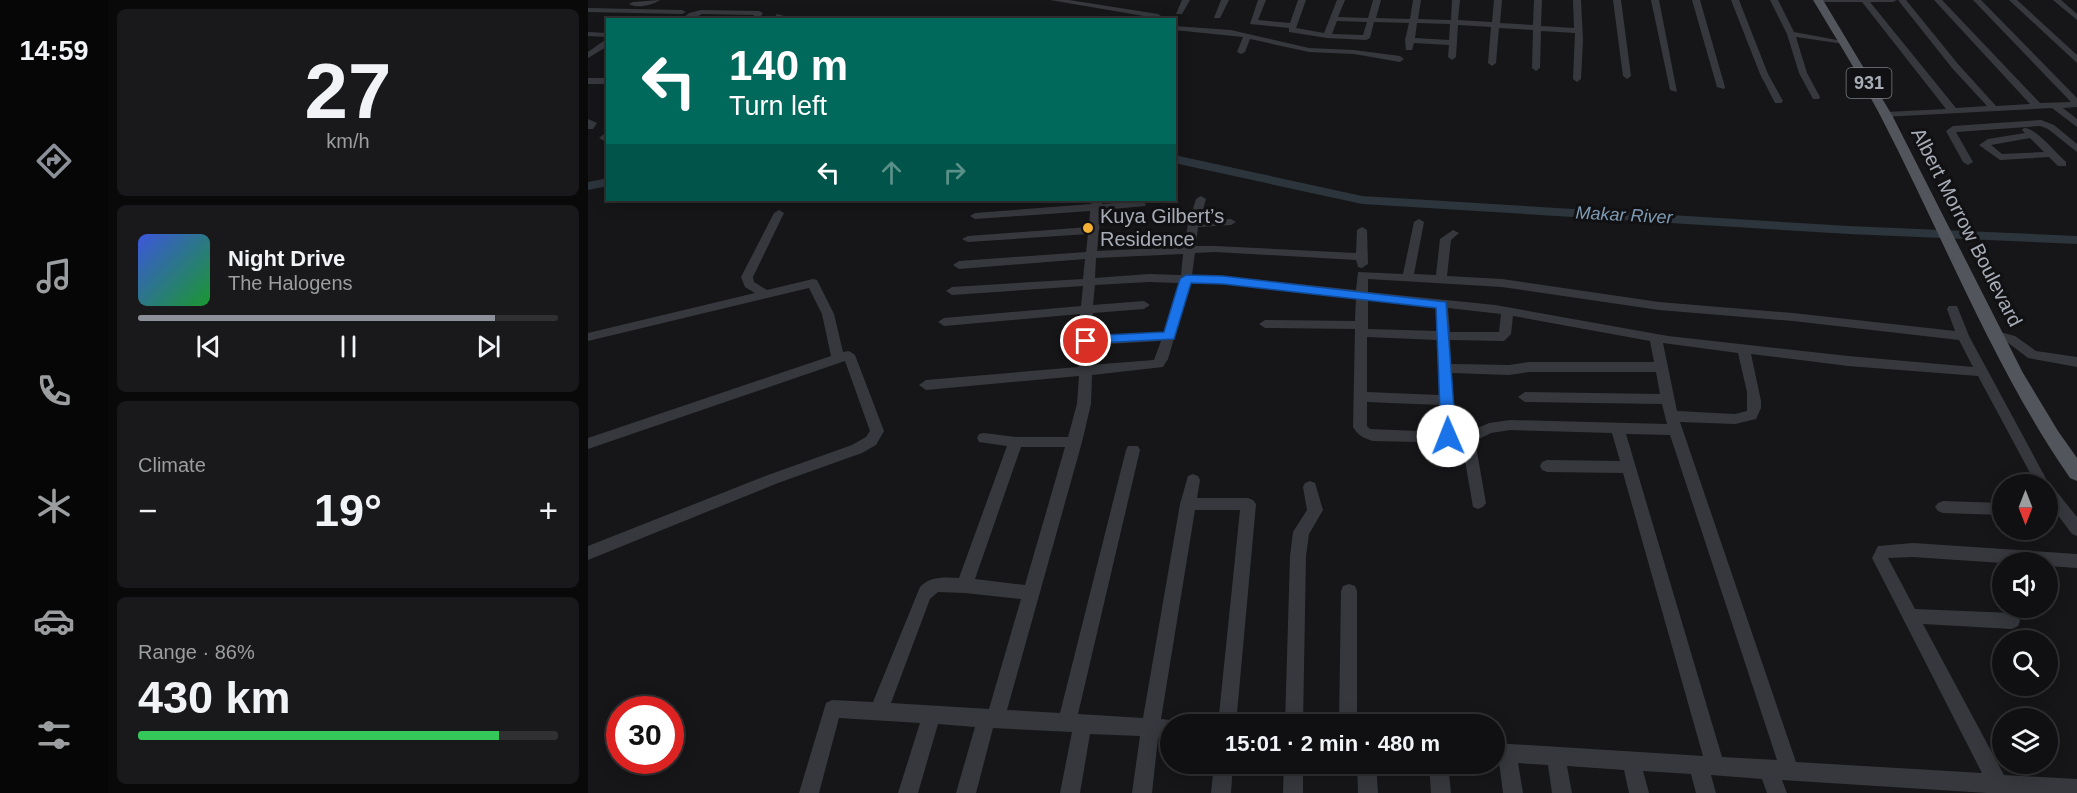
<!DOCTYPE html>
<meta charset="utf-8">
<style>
:root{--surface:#101012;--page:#19191b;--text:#f1f3f6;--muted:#9c9d9f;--line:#303032;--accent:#8c9099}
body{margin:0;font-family:Helvetica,sans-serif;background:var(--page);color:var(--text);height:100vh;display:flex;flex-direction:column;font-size:22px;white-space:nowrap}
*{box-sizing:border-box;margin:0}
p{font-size:20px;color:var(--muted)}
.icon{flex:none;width:33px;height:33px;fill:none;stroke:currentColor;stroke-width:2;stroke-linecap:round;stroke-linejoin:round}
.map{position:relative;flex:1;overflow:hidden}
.details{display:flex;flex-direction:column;gap:9px;padding:9px;background:#09090a;width:480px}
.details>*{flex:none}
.hud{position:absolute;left:18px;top:18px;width:570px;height:183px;border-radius:0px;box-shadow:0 3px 15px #0003,0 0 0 2px var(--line);background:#00695c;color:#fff;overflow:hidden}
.needle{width:39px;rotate:180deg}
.controls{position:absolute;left:1404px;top:474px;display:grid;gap:12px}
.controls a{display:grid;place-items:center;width:66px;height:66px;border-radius:50%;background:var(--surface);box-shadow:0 3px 15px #0003,0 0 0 2px var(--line);font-size:30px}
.speed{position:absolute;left:18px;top:696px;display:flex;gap:12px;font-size:30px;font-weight:700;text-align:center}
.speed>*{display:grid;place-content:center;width:78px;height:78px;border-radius:50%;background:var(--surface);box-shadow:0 3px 15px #0003,0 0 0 2px var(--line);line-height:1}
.speed .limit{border:9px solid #d22;background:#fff;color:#111}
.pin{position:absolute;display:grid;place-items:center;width:51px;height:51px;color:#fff;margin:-26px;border:3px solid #fff;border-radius:50%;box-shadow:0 2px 6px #0007}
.me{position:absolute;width:66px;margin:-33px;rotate:359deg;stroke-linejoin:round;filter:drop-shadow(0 0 4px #0008)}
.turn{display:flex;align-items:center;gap:21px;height:126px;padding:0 24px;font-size:27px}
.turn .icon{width:78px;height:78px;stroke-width:2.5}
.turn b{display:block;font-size:42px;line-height:51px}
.lanes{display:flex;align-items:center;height:57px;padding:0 24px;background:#0003;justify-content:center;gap:30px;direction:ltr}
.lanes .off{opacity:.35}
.big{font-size:45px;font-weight:600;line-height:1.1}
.details .widget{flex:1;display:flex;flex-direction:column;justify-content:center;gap:9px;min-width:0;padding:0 21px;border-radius:9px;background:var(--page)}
.details .dial{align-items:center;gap:0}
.dial b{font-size:78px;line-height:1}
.song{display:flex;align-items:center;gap:18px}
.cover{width:72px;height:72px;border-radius:9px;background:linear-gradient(135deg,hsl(230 70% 55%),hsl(130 70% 35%))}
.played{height:6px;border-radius:3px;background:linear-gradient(90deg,var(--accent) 85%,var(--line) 85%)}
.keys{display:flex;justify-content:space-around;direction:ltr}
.heat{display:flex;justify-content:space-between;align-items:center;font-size:33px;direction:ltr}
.charge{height:9px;border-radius:4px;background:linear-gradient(90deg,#34c759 86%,var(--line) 0)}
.trip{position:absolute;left:572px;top:714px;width:345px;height:60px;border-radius:30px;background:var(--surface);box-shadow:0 3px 15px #0003,0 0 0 2px var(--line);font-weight:600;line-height:60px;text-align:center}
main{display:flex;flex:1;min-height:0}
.dock{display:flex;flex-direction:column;width:108px;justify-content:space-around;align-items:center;background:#060607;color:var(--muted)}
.dock .icon{width:42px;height:42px}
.dock .current{color:var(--accent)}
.dock b{font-size:27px;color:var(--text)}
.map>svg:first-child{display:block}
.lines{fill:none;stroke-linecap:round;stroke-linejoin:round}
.river{fill:#2c353c;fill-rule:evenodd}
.minor{fill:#37383d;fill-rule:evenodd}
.major{fill:#53555c;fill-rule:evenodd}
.route{fill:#1a73e8;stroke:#114b97;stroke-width:1.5}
.poi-dot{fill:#f2b134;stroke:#111113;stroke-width:2}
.labels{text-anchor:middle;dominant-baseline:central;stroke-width:6;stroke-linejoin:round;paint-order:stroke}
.shield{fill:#111113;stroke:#7b7e86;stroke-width:1.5}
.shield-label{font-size:18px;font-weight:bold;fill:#a8adb8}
.far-water-label{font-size:18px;font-style:italic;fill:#7f9bb3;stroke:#111113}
.poi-label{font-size:20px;fill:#a8adb8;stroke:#111113;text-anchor:start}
.street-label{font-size:20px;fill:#a8adb8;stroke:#111113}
</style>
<main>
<nav class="dock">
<b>14:59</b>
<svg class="icon current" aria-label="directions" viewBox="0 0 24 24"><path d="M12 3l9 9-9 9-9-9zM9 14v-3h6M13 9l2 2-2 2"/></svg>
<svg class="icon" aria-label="music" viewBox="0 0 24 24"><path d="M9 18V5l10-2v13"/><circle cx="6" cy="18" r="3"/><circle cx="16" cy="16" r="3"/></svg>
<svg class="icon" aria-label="phone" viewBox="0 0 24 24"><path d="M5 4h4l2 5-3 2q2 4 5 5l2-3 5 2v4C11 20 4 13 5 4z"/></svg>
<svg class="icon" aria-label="climate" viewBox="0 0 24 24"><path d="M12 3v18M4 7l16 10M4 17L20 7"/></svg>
<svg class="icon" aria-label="car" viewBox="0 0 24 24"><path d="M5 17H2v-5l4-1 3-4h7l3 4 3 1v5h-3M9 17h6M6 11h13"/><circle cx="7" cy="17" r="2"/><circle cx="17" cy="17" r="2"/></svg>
<svg class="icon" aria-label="filters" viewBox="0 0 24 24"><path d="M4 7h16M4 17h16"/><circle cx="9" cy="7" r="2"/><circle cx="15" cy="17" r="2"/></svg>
</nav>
<section class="details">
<div class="widget dial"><b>27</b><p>km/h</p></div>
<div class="widget">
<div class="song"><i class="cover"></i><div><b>Night Drive</b><p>The Halogens</p></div></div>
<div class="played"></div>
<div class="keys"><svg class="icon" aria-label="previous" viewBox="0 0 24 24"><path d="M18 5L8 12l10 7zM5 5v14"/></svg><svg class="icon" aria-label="pause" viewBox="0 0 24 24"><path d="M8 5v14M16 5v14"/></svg><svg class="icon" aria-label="next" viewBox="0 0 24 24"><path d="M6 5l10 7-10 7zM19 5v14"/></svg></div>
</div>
<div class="widget"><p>Climate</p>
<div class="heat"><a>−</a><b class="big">19°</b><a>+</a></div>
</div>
<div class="widget"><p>Range · 86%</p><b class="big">430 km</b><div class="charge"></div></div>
</section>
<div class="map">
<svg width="1489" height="793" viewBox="0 0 1489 793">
<rect width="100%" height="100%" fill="#161618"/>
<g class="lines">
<g class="river">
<polygon points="586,155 774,196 1261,226 1489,236 1489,244 1261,234 774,204 586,163"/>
<polygon points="20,178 20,186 0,190 0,182"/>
</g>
<g class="minor">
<path d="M72,0C64,5 49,9 41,4L45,2Z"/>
<polygon points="462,0 481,0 570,14 579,20"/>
<polygon points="594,0 602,0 594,14 588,14"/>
<polygon points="633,0 641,0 632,18 626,18"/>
<path d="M670,0H678L670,20L702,23L710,0H718L708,28L736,33L749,0H757L750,17L780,18L785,0H793L788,18L822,19L825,0H833L830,19L863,20L864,0H872L870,20L904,22L906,0H914L912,23L945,25L946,0H954L953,26L986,28L985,0H993L995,40L993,79L989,82L985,79L987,33L953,31L952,68L948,71L944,68L945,30L911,28L908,63L904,66L900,63L903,27L870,25L868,57L864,60L860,57L861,45L826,43L824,50H818L817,40L821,23L786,22L782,38L778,40L739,38L701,32V28L662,24ZM749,21L779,22L775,35L744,34ZM829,23L862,24L861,40L827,38Z"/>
<polygon points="1025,0 1033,0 1043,76 1039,79 1035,76"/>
<polygon points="1063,0 1071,0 1089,92 1082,90"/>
<polygon points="1104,0 1112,0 1137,87 1136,89 1129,87"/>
<polygon points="1143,0 1151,0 1180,74 1195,101 1193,103 1187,103 1172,74"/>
<polygon points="1182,0 1190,0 1206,32 1260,42 1256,44 1208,37 1219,73 1232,97 1231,99 1225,99 1211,73 1199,34"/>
<polygon points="1226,0 1309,0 1305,2 1282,2 1368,108 1399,106 1364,68 1310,0 1318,0 1370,64 1408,106 1442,104 1346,0 1354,0 1452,103 1483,102 1385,0 1393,0 1489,98 1489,107 1475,108 1489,119 1489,127 1464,108 1295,117 1293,115 1298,112 1358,109 1274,2 1230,2"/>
<polygon points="1421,0 1429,0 1489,55 1489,63"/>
<polygon points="1465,0 1473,0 1489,14 1489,20"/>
<polygon points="0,8 94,10 98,12 94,14 0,12"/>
<polygon points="113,10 171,11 175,13 170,20 162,20 166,15 114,14 103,20 93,20 101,13"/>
<polygon points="189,14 196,16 193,20 184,20"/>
<polygon points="586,26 643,30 721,48 766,50 812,56 816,59 812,62 766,54 721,52 662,39 657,52 653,54 649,52 655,37 586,30"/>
<polygon points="0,32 20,33 20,37 0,36"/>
<polygon points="17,40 20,40 20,46 0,58 0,52"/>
<rect x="0" y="78" width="20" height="6"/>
<polygon points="0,119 9,123 5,129 0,129"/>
<polygon points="1453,120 1466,125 1489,144 1489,152 1460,129 1452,126 1368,132 1385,162 1380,165 1375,162 1358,131 1365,126"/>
<path d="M1436,128C1447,127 1468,153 1478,162V166H1470L1461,157L1412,160L1391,145L1400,139L1437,133L1434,130ZM1442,138L1456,152L1414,154L1403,145Z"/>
<polygon points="20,131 20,143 11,138"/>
<path d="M613,196L618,199L612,220L643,219L648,222L643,225L610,227L608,246H627L768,253L769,230L774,227L779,230L780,264L774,268L770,267L768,260L627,252L607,253L604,275L635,276L768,290L770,272L815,274L826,222L831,219L836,222L826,274L848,275L852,239L865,230L871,233L863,240L859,276L914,279L1071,302L1205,313L1367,331L1359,309L1361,306H1369L1381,336L1462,486L1465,487L1489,517V536L1484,534L1460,502V484H1448L1390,376L1260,366L1163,354L1173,401V408L1168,419L1147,424L1092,422L1208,762L1394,773L1284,558L1290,546L1325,543L1489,554V568L1460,566V562L1414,563L1325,557L1300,558L1327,609L1424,613L1430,616L1432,621L1430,626L1424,629L1335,624L1416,775L1489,779V793H1399L1194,780L1199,793H1179L1174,779L1123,775L1128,793H1108L1103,774L1055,771L1061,793H1041L1036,770L979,766L984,793H964L960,765L930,763L935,793H915L911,762L906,761V743L1115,756L1035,473L959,472L954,470L952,466L954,462L959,460L1032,461L1024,433L922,430L903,433L887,441L898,503L895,507L890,509L885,507L874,443L785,441C776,438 770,436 765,427L767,329L677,328L671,324L677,320L767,321L768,298L635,284L602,283L580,359L575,367L504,375L503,404L494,442L419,710L472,713L538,450L540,446H550L552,450L490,714L555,718L592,504L600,476L605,474L610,476L612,480L609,498H660L665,500L668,504L648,724H630L652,510H607L573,719L582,720L589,724H582V738H570L564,793H544L552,736L502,734L492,793H472L484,732L405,728L388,793H368L387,727L350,724L330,793H310L332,723L251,718L231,793H211L238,703L244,700L285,702L332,587C342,576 357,577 371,578L419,446L391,442L389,438L391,434L396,433L428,437H480L489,404L491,376L338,390L331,385L338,380L490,367L492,314L356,326L350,322L356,318L493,306L495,286L364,295L358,291L364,287L495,279L497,259L371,269L365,265L371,261L498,252L500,234L380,242L374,239L380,236L501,227L502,211L387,219L382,216L387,213L503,204L504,200H514V204L553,201L558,204L557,206L513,210L509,251L596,247L600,224L608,199ZM595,254L593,275L561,274L507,278L508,258ZM780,279L914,287L1071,310L1205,321L1371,340L1385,367L1260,356L1080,336L907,305L780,292ZM561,282L591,283L576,332L503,336L505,313L556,309L562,305L556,301L505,305L507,285ZM780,299L848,307L849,331L780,329ZM860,308L913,314L911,332H862ZM925,316L1062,341L1066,362H941L921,365L863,364L862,340L916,341L923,334ZM779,337L849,340L851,395L779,392ZM573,341L566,360L502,365V345ZM1075,343L1150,353L1159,392V411L1147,414L1089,411ZM941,372H1068L1072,394L937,392L930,397L937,402L1074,404L1079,424L922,420L901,423L878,433L867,432L864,373L921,375ZM779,402L852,405L853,432L782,429L779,426ZM1038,434L1082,435L1189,760L1134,757ZM433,447H477L437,585L387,579ZM350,592L377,593L433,599L401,709L303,703L342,599Z"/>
<polygon points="191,210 196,213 165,277 166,282 179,290 225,279 229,280 246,314 255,352 261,351 267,355 296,431 288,445 274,453 190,483 0,560 0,546 180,475 264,445 278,437 282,431 257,361 0,449 0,438 243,356 234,314 221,288 0,341 0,333 167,293 157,287 153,277 186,213"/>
<polygon points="1408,331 1427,336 1448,351 1489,357 1489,367 1440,358 1419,342 1404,338 1402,335"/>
<polygon points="722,481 727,483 735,510 721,534 718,556 715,724 697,724 702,556 705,532 719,510 715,487 717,483"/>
<polygon points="1355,501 1414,503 1414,515 1355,513 1350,511 1347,507 1350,503"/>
<polygon points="761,584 767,586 769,591 769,724 751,724 753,591 755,586"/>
<polygon points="626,764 645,764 643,793 623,793"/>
<polygon points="696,764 715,764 715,793 695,793"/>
<polygon points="769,764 788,764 790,793 770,793"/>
<polygon points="841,764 860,764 863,793 843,793"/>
</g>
<path class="major" d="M1225,0H1235L1304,115L1435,373L1470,431L1489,458V481L1482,478C1404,365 1355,236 1292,115C1271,75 1248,38 1225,0Z"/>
</g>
<polygon class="route" points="598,275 635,276 858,302 868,436 865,440 860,441 853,436 848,308 635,284 603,283 586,339 493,344 492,341 493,338 498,336 576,332 592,279"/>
<circle class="poi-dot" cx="500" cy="228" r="6"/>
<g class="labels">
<rect class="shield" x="1258.5" y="68" width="45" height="30" rx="4.5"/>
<g class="shield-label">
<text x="1281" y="83">931</text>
</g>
<g class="far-water-label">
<text transform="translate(1036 215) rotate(3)">Makar River</text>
</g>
<g class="poi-label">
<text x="512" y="216">Kuya Gilbert’s<tspan x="512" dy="23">Residence</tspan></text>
</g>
<g class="street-label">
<text transform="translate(1379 227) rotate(63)">Albert Morrow Boulevard</text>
</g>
</g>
</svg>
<div class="controls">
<a><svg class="needle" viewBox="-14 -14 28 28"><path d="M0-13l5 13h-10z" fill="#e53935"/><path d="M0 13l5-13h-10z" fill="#9c9d9f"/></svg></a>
<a><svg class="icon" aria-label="sound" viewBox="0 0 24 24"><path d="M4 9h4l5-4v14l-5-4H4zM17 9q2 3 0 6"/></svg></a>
<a><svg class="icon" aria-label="search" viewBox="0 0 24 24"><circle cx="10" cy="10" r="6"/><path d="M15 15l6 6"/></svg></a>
<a><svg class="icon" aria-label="layers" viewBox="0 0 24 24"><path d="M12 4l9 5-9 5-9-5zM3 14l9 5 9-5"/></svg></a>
</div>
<div class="speed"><div class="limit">30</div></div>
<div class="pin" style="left:498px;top:341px;background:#d93025"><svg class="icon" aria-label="arrive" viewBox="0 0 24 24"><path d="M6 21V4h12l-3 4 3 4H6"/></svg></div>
<svg class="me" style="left:860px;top:436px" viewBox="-20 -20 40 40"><circle r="19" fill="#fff"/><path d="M0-13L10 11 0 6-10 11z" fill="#1a73e8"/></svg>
<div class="trip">15:01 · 2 min · 480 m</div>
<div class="hud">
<div class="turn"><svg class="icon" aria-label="left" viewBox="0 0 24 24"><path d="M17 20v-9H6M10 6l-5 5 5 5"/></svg><div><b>140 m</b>Turn left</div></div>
<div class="lanes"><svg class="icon" aria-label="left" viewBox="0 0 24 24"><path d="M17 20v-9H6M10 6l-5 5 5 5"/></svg><svg class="icon off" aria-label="ahead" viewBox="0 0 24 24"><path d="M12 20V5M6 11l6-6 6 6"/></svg><svg class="icon off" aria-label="right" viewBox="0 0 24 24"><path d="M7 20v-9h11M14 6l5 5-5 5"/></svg></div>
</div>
</div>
</main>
